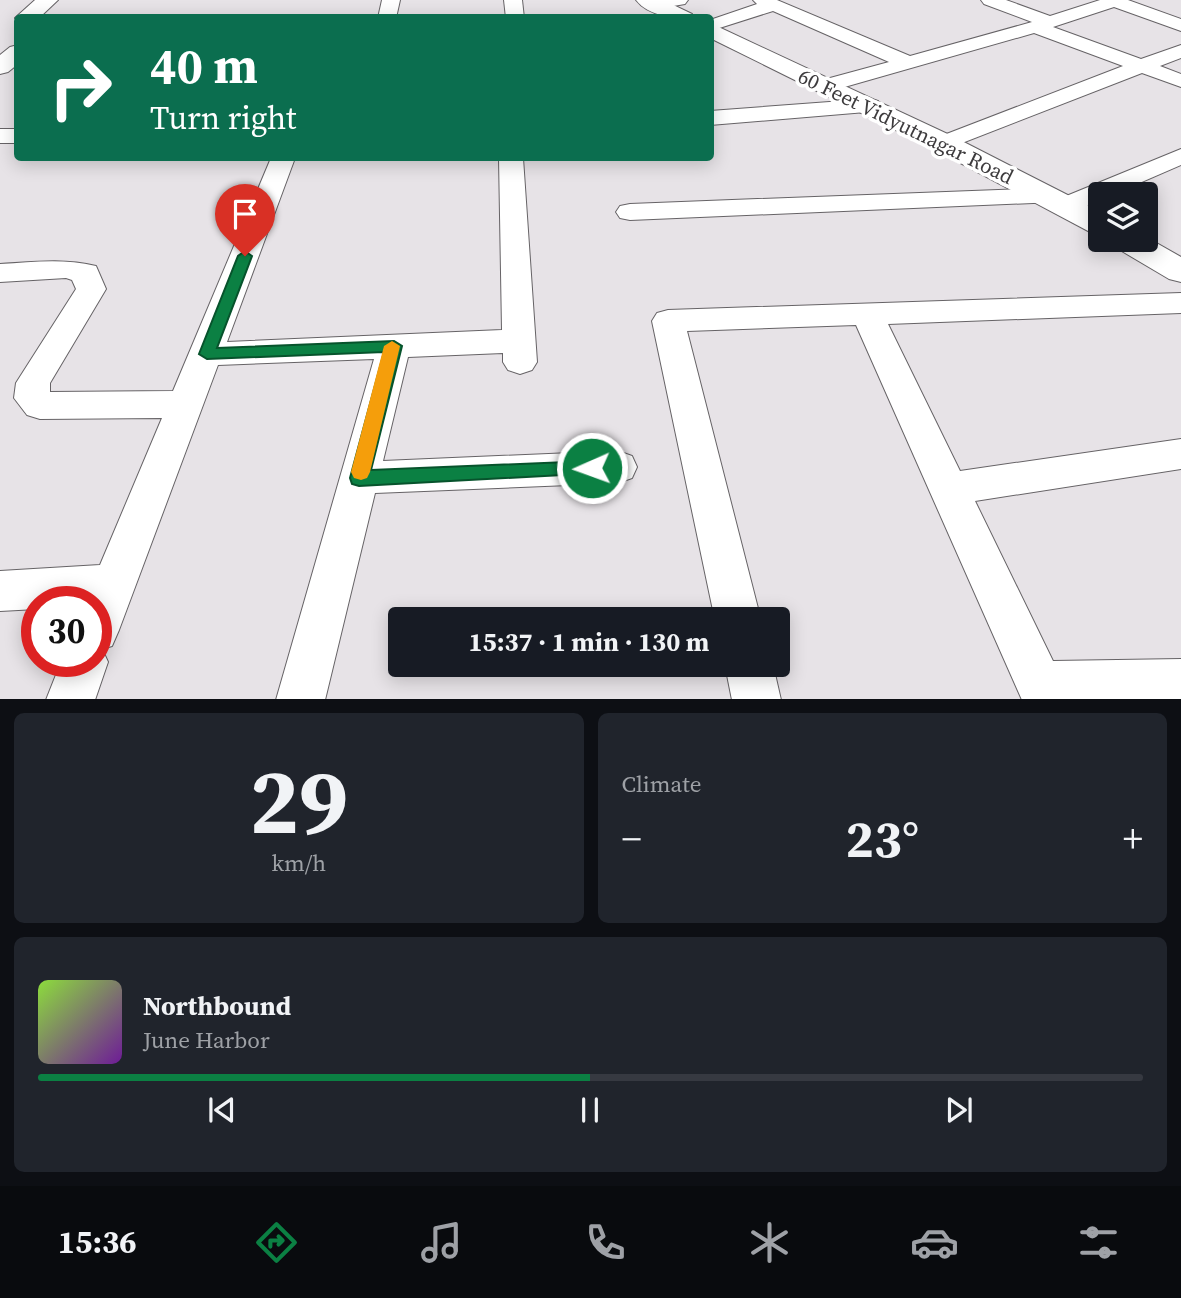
<!DOCTYPE html>
<meta charset="utf-8">
<style>
:root{--surface:#171b24;--page:#20242c;--text:#f1f3f6;--muted:#9ea1a6;--line:#363941;--accent:#0b8043}
body{margin:0;font-family:"Source Serif 4",serif;background:var(--page);color:var(--text);height:100vh;display:flex;flex-direction:column;font-size:26px;white-space:nowrap}
*{box-sizing:border-box;margin:0}
p{font-size:23px;color:var(--muted)}
.icon{flex:none;width:38px;height:38px;fill:none;stroke:currentColor;stroke-width:2;stroke-linecap:round;stroke-linejoin:round}
.map{position:relative;height:699px;overflow:hidden}
.sheet{display:flex;flex-direction:column;gap:14px;padding:14px;background:#0d0f14;flex:1}
.sheet>*{flex:none}
.banner{position:absolute;left:14px;top:14px;width:700px;height:147px;border-radius:7px;box-shadow:0 4px 18px #0003;background:#0b6e4f;color:#fff;overflow:hidden}
.fabs{position:absolute;left:1088px;top:182px;display:grid;gap:14px}
.fabs a{display:grid;place-items:center;width:70px;height:70px;border-radius:7px;background:var(--surface);box-shadow:0 4px 18px #0003;font-size:35px}
.speed{position:absolute;left:21px;top:586px;display:flex;gap:14px;font-size:35px;font-weight:700;text-align:center}
.speed>*{display:grid;place-content:center;width:91px;height:91px;border-radius:50%;background:var(--surface);box-shadow:0 4px 18px #0003;line-height:1}
.speed .limit{border:10px solid #d22;background:#fff;color:#111}
.pin{position:absolute;display:grid;place-items:center;width:60px;height:60px;color:#fff;margin:-72px -30px;border-radius:50% 50% 50% 0;rotate:-45deg;box-shadow:0 0 7px #0007}
.pin .icon{rotate:45deg}
.me{position:absolute;width:77px;margin:-38px;rotate:268deg;stroke-linejoin:round;filter:drop-shadow(0 0 5px #0008)}
.turn{display:flex;align-items:center;gap:24px;height:147px;padding:0 21px;font-size:32px}
.turn .icon{width:91px;height:91px;stroke-width:2.5}
.turn b{display:block;font-size:49px;line-height:60px}
.big{font-size:52px;font-weight:700;line-height:1.1}
.sheet .tile{flex:1;display:flex;flex-direction:column;justify-content:center;gap:10px;min-width:0;padding:0 24px;border-radius:10px;background:var(--page)}
.sheet .dial{align-items:center;gap:0}
.dial b{font-size:91px;line-height:1}
.song{display:flex;align-items:center;gap:21px}
.cover{width:84px;height:84px;border-radius:10px;background:linear-gradient(135deg,hsl(90 70% 55%),hsl(280 70% 35%))}
.played{height:7px;border-radius:4px;background:linear-gradient(90deg,var(--accent) 50%,var(--line) 50%)}
.keys{display:flex;justify-content:space-around;direction:ltr}
.heat{display:flex;justify-content:space-between;align-items:center;font-size:38px;direction:ltr}
.sheet .tiles{flex:1;display:grid;gap:14px;grid-template-columns:1fr 1fr}
.tile:last-child{grid-column:span 2}
.trip{position:absolute;left:388px;top:607px;width:402px;height:70px;border-radius:7px;background:var(--surface);box-shadow:0 4px 18px #0003;font-weight:700;line-height:70px;text-align:center}
.menu{display:flex;height:112px;justify-content:space-around;align-items:center;background:#090b0e;color:var(--muted)}
.menu .icon{width:49px;height:49px}
.menu .selected{color:var(--accent)}
.menu b{font-size:32px;color:var(--text)}
.map>svg:first-child{display:block}
.lines{fill:none;stroke-linecap:round;stroke-linejoin:round}
.street-casing{stroke:#666366;stroke-width:2}
.secondary-casing{stroke:#666366;stroke-width:2}
.street{fill:#fff;fill-rule:evenodd}
.secondary{fill:#fff;fill-rule:evenodd}
.route{fill:#0b8043;stroke:#07532c;stroke-width:2}
.slow{fill:#f59e0b}
.labels{text-anchor:middle;dominant-baseline:central;stroke-width:7;stroke-linejoin:round;paint-order:stroke}
.far-street-label{font-size:21px;fill:#3d3b3d;stroke:#fff}
</style>
<div class="map">
<svg width="1181" height="700" viewBox="0 0 1181 700">
<rect width="100%" height="100%" fill="#e7e3e7"/>
<g class="lines">
<g class="street-casing">
<g id="street">
<polygon points="382,0 400,0 396,18 378,18"/>
<polygon points="504,0 522,0 524,18 506,18"/>
<polygon points="650,0 688,0 685,4 656,9 650,8 647,4"/>
<polygon points="753,0 777,0 910,56 1032,22 984,4 981,0 1006,0 1050,16 1100,0 1128,0 1181,19 1181,31 1114,7 1053,27 1141,59 1181,45 1181,58 1160,66 1181,74 1181,87 1142,73 944,150 936,148 932,143 936,138 1123,66 1034,33 827,92 819,91 816,86 819,81 889,62 773,11 710,31 710,20 757,4"/>
<polygon points="870,99 878,101 881,106 878,111 710,125 710,111"/>
<rect x="0" y="129" width="18" height="14"/>
<polygon points="1181,149 1181,165 1114,194 1101,194 1101,200 1067,213 1058,211 1054,205 1056,202 630,220 620,218 616,212 620,206 630,204 1048,188 1057,190 1061,196 1059,199"/>
<path d="M271,158H295L227,342L502,330L499,158H523L537,362L532,370L520,374L508,370L503,362V353L408,357L383,461L618,451L632,456L637,467L632,478L618,483L375,493L325,700H276L374,359L218,365L119,630L112,646L102,649L108,662L95,700H46L61,662H96V602H37V609L0,611V571L100,565L162,418L40,419L27,415L14,398L16,383L76,289L72,280L66,278L0,282V264C33,262 63,258 96,266L106,289L50,383V392L173,391Z"/>
<polygon points="1181,293 1181,313 888,324 960,471 1181,439 1181,469 975,501 1053,661 1181,659 1181,700 1022,700 856,325 687,331 761,620 715,620 652,321 657,313 668,310"/>
<polygon points="725,665 773,665 781,700 732,700"/>
</g>
</g>
<g class="secondary-casing">
<g id="secondary">
<polygon points="35,0 58,0 39,18 18,18 18,21 15,18"/>
<path d="M636,0H663L692,14L695,18C675,18 649,17 636,0Z"/>
<polygon points="710,23 954,137 1101,212 1101,235 1090,232 934,149 710,38"/>
<polygon points="18,45 18,64 8,72 0,74 0,55 10,47"/>
<polygon points="1146,237 1181,257 1181,282 1169,279 1115,247 1111,240 1146,240"/>
</g>
</g>
<use href="#street" class="street"/>
<use href="#secondary" class="secondary"/>
</g>
<polygon class="route" points="245,251 252,256 217,348 394,341 402,346 371,470 592,461 599,463 601,468 599,473 359,486 352,484 350,478 384,352 207,359 199,354 238,256"/>
<polygon class="slow" points="392,341 400,346 370,472 367,478 361,480 354,478 351,472 384,346"/>
<g class="labels">
<g class="far-street-label">
<text transform="translate(906 126) rotate(26)">60 Feet Vidyutnagar Road</text>
</g>
</g>
</svg>
<div class="fabs">
<a><svg class="icon" aria-label="layers" viewBox="0 0 24 24"><path d="M12 4l9 5-9 5-9-5zM3 14l9 5 9-5"/></svg></a>
</div>
<div class="speed"><div class="limit">30</div></div>
<div class="pin" style="left:245px;top:256px;background:#d93025"><svg class="icon" aria-label="arrive" viewBox="0 0 24 24"><path d="M6 21V4h12l-3 4 3 4H6"/></svg></div>
<svg class="me" style="left:592px;top:468px" viewBox="-20 -20 40 40"><circle r="17" fill="#0b8043" stroke="#fff" stroke-width="3"/><path d="M0-11L8 9 0 5-8 9z" fill="#fff"/></svg>
<div class="trip">15:37 · 1 min · 130 m</div>
<div class="banner">
<div class="turn"><svg class="icon" aria-label="right" viewBox="0 0 24 24"><path d="M7 20v-9h11M14 6l5 5-5 5"/></svg><div><b>40 m</b>Turn right</div></div>
</div>
</div>
<section class="sheet">
<div class="tiles">
<div class="tile dial"><b>29</b><p>km/h</p></div>
<div class="tile"><p>Climate</p>
<div class="heat"><a>−</a><b class="big">23°</b><a>+</a></div>
</div>
<div class="tile">
<div class="song"><i class="cover"></i><div><b>Northbound</b><p>June Harbor</p></div></div>
<div class="played"></div>
<div class="keys"><svg class="icon" aria-label="previous" viewBox="0 0 24 24"><path d="M18 5L8 12l10 7zM5 5v14"/></svg><svg class="icon" aria-label="pause" viewBox="0 0 24 24"><path d="M8 5v14M16 5v14"/></svg><svg class="icon" aria-label="next" viewBox="0 0 24 24"><path d="M6 5l10 7-10 7zM19 5v14"/></svg></div>
</div>
</div>
</section>
<nav class="menu">
<b>15:36</b>
<svg class="icon selected" aria-label="directions" viewBox="0 0 24 24"><path d="M12 3l9 9-9 9-9-9zM9 14v-3h6M13 9l2 2-2 2"/></svg>
<svg class="icon" aria-label="music" viewBox="0 0 24 24"><path d="M9 18V5l10-2v13"/><circle cx="6" cy="18" r="3"/><circle cx="16" cy="16" r="3"/></svg>
<svg class="icon" aria-label="phone" viewBox="0 0 24 24"><path d="M5 4h4l2 5-3 2q2 4 5 5l2-3 5 2v4C11 20 4 13 5 4z"/></svg>
<svg class="icon" aria-label="climate" viewBox="0 0 24 24"><path d="M12 3v18M4 7l16 10M4 17L20 7"/></svg>
<svg class="icon" aria-label="car" viewBox="0 0 24 24"><path d="M5 17H2v-5l4-1 3-4h7l3 4 3 1v5h-3M9 17h6M6 11h13"/><circle cx="7" cy="17" r="2"/><circle cx="17" cy="17" r="2"/></svg>
<svg class="icon" aria-label="filters" viewBox="0 0 24 24"><path d="M4 7h16M4 17h16"/><circle cx="9" cy="7" r="2"/><circle cx="15" cy="17" r="2"/></svg>
</nav>
